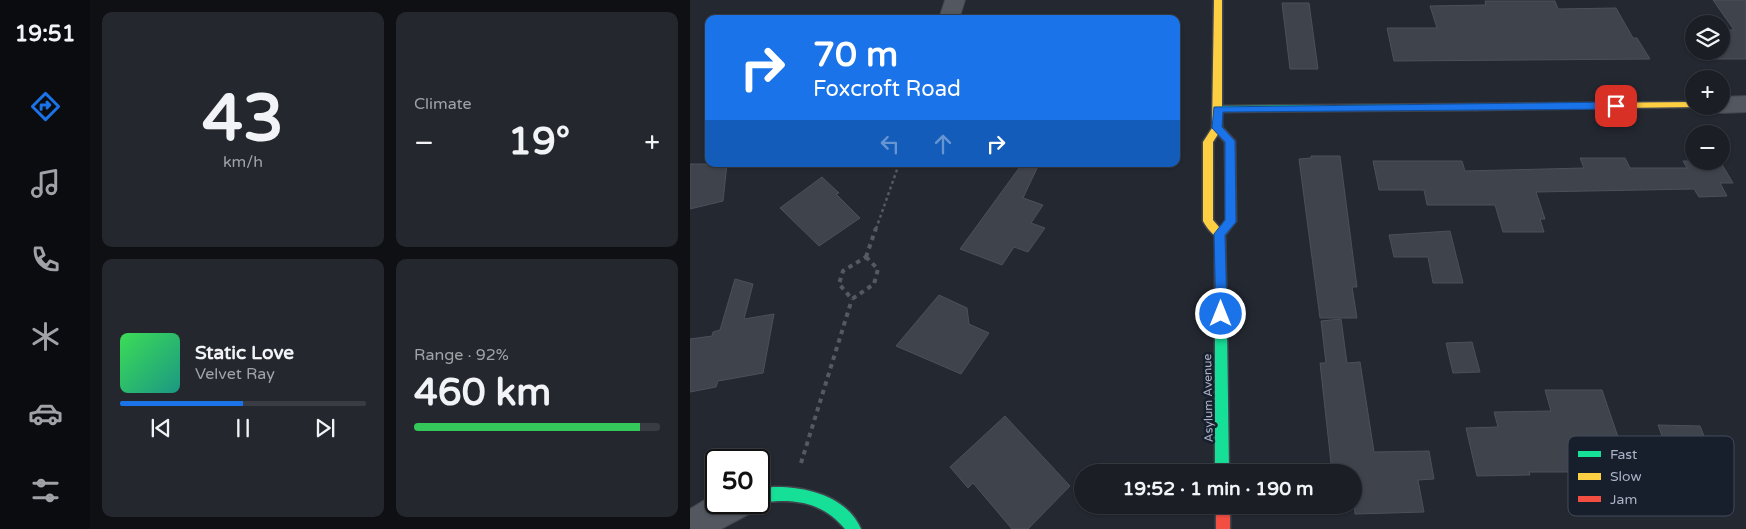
<!DOCTYPE html>
<meta charset="utf-8">
<style>
:root{--surface:#1b1e25;--page:#24272d;--text:#f1f3f6;--muted:#a0a2a7;--line:#393c42;--accent:#1a73e8}
body{margin:0;font-family:"Varela Round",sans-serif;background:var(--page);color:var(--text);height:100vh;display:flex;flex-direction:column;font-size:19px;white-space:nowrap}
*{box-sizing:border-box;margin:0}
p{font-size:16px;color:var(--muted)}
.icon{flex:none;width:28px;height:28px;fill:none;stroke:currentColor;stroke-width:2;stroke-linecap:round;stroke-linejoin:round}
.map{position:relative;flex:1;overflow:hidden}
.details{display:flex;flex-direction:column;gap:12px;padding:12px;background:#0f1014;width:600px}
.details>*{flex:none}
.guide{position:absolute;left:15px;top:15px;width:475px;height:152px;border-radius:10px;box-shadow:0 1px 4px #0004,0 0 0 1px var(--line);background:#1a73e8;color:#fff;overflow:hidden}
.fabs{position:absolute;left:995px;top:15px;display:grid;gap:10px}
.fabs a{display:grid;place-items:center;width:45px;height:45px;border-radius:50%;background:var(--surface);box-shadow:0 1px 4px #0004,0 0 0 1px var(--line);font-size:25px}
.speed{position:absolute;left:15px;top:449px;display:flex;gap:10px;font-size:25px;font-weight:700;text-align:center}
.speed>*{display:grid;place-content:center;width:65px;height:65px;border-radius:50%;background:var(--surface);box-shadow:0 1px 4px #0004,0 0 0 1px var(--line);line-height:1}
.speed .limit{border:2px solid #111;border-radius:8px;background:#fff;color:#111}
.pin{position:absolute;display:grid;place-items:center;width:42px;height:42px;color:#fff;margin:-21px;border-radius:10px;box-shadow:0 2px 8px #0006}
.me{position:absolute;width:55px;margin:-28px;rotate:0deg;stroke-linejoin:round;filter:drop-shadow(0 0 4px #0008)}
.turn{display:flex;align-items:center;gap:18px;height:105px;padding:0 25px;font-size:22px}
.turn .icon{width:65px;height:65px;stroke-width:2.5}
.turn b{display:block;font-size:35px;line-height:42px}
.lanes{display:flex;align-items:center;height:48px;padding:0 25px;background:#0003;justify-content:center;gap:25px;direction:ltr}
.lanes .off{opacity:.35}
.big{font-size:38px;font-weight:700;line-height:1.1}
.details .tile{flex:1;display:flex;flex-direction:column;justify-content:center;gap:8px;min-width:0;padding:0 18px;border-radius:10px;background:var(--page)}
.details .dial{align-items:center;gap:0}
.dial b{font-size:65px;line-height:1}
.song{display:flex;align-items:center;gap:15px}
.cover{width:60px;height:60px;border-radius:8px;background:linear-gradient(135deg,hsl(130 70% 55%),hsl(170 70% 35%))}
.played{height:5px;border-radius:2px;background:linear-gradient(90deg,var(--accent) 50%,var(--line) 50%)}
.keys{display:flex;justify-content:space-around;direction:ltr}
.heat{display:flex;justify-content:space-between;align-items:center;font-size:28px;direction:ltr}
.charge{height:8px;border-radius:4px;background:linear-gradient(90deg,#34c759 92%,var(--line) 0)}
.details .tiles{flex:1;display:grid;gap:12px;grid-template-columns:repeat(2,1fr)}
.trip{position:absolute;left:384px;top:464px;width:288px;height:50px;border-radius:25px;background:var(--surface);box-shadow:0 1px 4px #0004,0 0 0 1px var(--line);font-weight:700;line-height:50px;text-align:center}
main{display:flex;flex:1;min-height:0}
.menu{display:flex;flex-direction:column;width:90px;justify-content:space-around;align-items:center;background:#0b0c0f;color:var(--muted)}
.menu .icon{width:35px;height:35px}
.menu .active{color:var(--accent)}
.menu b{font-size:22px;color:var(--text)}
.map>svg:first-child{display:block}
.building{fill:#3f434c;stroke:#4b505a}
.lines{fill:none;stroke-linecap:round;stroke-linejoin:round}
.street-casing{stroke:#41454e;stroke-width:2}
.fast-casing{stroke:#41454e;stroke-width:3}
.slow-casing{stroke:#41454e;stroke-width:3}
.jam-casing{stroke:#41454e;stroke-width:3}
.path-far1{stroke:#555a62;stroke-width:2.5;stroke-dasharray:3 3;stroke-linecap:butt}
.path{stroke:#555a62;stroke-width:4;stroke-dasharray:4.5 4.5;stroke-linecap:butt}
.street{fill:#535860;fill-rule:evenodd}
.fast{fill:#16e098;fill-rule:evenodd}
.slow{fill:#ffcf43;fill-rule:evenodd}
.jam{fill:#f24e42;fill-rule:evenodd}
.route{fill:#1a73e8;stroke:#114b97}
.labels{text-anchor:middle;dominant-baseline:central;stroke-width:5;stroke-linejoin:round;paint-order:stroke}
.street-label{font-size:12px;fill:#abb3c5;stroke:#171e2c}
.key{fill:#171e2c;stroke:#434b5a;stroke-width:1}
.key-label{font-size:14px;fill:#abb3c5}
</style>
<main>
<nav class="menu">
<b>19:51</b>
<svg class="icon active" aria-label="directions" viewBox="0 0 24 24"><path d="M12 3l9 9-9 9-9-9zM9 14v-3h6M13 9l2 2-2 2"/></svg>
<svg class="icon" aria-label="music" viewBox="0 0 24 24"><path d="M9 18V5l10-2v13"/><circle cx="6" cy="18" r="3"/><circle cx="16" cy="16" r="3"/></svg>
<svg class="icon" aria-label="phone" viewBox="0 0 24 24"><path d="M5 4h4l2 5-3 2q2 4 5 5l2-3 5 2v4C11 20 4 13 5 4z"/></svg>
<svg class="icon" aria-label="climate" viewBox="0 0 24 24"><path d="M12 3v18M4 7l16 10M4 17L20 7"/></svg>
<svg class="icon" aria-label="car" viewBox="0 0 24 24"><path d="M5 17H2v-5l4-1 3-4h7l3 4 3 1v5h-3M9 17h6M6 11h13"/><circle cx="7" cy="17" r="2"/><circle cx="17" cy="17" r="2"/></svg>
<svg class="icon" aria-label="filters" viewBox="0 0 24 24"><path d="M4 7h16M4 17h16"/><circle cx="9" cy="7" r="2"/><circle cx="15" cy="17" r="2"/></svg>
</nav>
<section class="details">
<div class="tiles">
<div class="tile dial"><b>43</b><p>km/h</p></div>
<div class="tile"><p>Climate</p>
<div class="heat"><a>−</a><b class="big">19°</b><a>+</a></div>
</div>
<div class="tile">
<div class="song"><i class="cover"></i><div><b>Static Love</b><p>Velvet Ray</p></div></div>
<div class="played"></div>
<div class="keys"><svg class="icon" aria-label="previous" viewBox="0 0 24 24"><path d="M18 5L8 12l10 7zM5 5v14"/></svg><svg class="icon" aria-label="pause" viewBox="0 0 24 24"><path d="M8 5v14M16 5v14"/></svg><svg class="icon" aria-label="next" viewBox="0 0 24 24"><path d="M6 5l10 7-10 7zM19 5v14"/></svg></div>
</div>
<div class="tile"><p>Range · 92%</p><b class="big">460 km</b><div class="charge"></div></div>
</div>
</section>
<div class="map">
<svg width="1056" height="529" viewBox="0 0 1056 529">
<rect width="100%" height="100%" fill="#242831"/>
<g class="building">
<polygon points="1023,0 1056,0 1056,59 1015,59 1010,51 1031,51 1031,30 1044,30"/>
<polygon points="795,1 865,1 868,9 926,8 943,38 947,38 960,59 704,61 697,28 747,28 740,6 796,5"/>
<polygon points="592,3 619,3 628,69 600,69"/>
<polygon points="621,156 650,156 667,287 662,287 667,318 630,318 609,159 621,158"/>
<polygon points="890,158 935,158 940,168 997,168 993,161 1030,161 1043,183 1030,183 1037,196 1009,197 1004,189 846,192 855,219 850,219 854,232 813,232 805,205 737,205 734,190 689,190 683,161 772,161 775,171 894,168"/>
<polygon points="0,164 37,164 33,201 0,209"/>
<polygon points="332,164 349,164 333,198 353,205 341,223 355,228 338,252 324,247 312,265 270,249"/>
<polygon points="132,177 149,193 146,194 170,218 129,246 90,208"/>
<polygon points="760,231 773,283 743,283 738,257 704,257 699,235"/>
<polygon points="45,279 63,284 54,319 84,314 73,373 28,381 26,387 0,392 0,339 22,336 23,332 30,330"/>
<polygon points="249,295 277,308 279,324 299,333 271,374 206,346"/>
<polygon points="651,319 657,363 670,362 684,452 739,451 744,479 728,480 734,512 665,514 662,472 642,472 630,363 636,363 631,321"/>
<polygon points="782,342 790,372 763,373 756,343"/>
<polygon points="855,390 912,390 940,472 839,472 840,475 787,476 776,428 808,427 804,412 861,411"/>
<polygon points="315,416 380,486 338,529 322,529 283,483 278,488 260,467"/>
<polygon points="968,425 1010,426 1028,471 985,471"/>
</g>
<g class="lines">
<g class="street-casing">
<g id="street">
<polygon points="255,0 275,0 269,19 249,19"/>
<polygon points="1056,96 1056,112 1031,113 1023,111 1020,106 1031,106 1031,97"/>
<polygon points="26,493 26,502 64,502 59,514 31,529 0,529 0,509"/>
</g>
</g>
<g class="fast-casing">
<g id="fast">
<polygon points="786,104 791,107 786,110 528,112 523,109 528,106"/>
<polygon points="531,324 535,325 537,329 539,472 525,472 525,329 527,325"/>
<path d="M83,487C115,486 157,496 171,529H155C132,501 102,498 69,503L68,502L69,489Z"/>
</g>
</g>
<g class="slow-casing">
<g id="slow">
<path d="M524,0H532V128L523,142V220L535,234L534,237C525,240 517,228 513,221V142L522,128Z"/>
<polygon points="1004,102 1004,106 1007,107 786,110 781,107 786,104"/>
</g>
</g>
<g class="jam-casing">
<g id="jam">
<polygon points="527,124 530,125 545,141 546,221 535,235 537,329 535,333 531,334 527,333 525,329 525,234 536,220 535,142 522,128"/>
<rect x="526" y="505" width="14" height="24"/>
</g>
</g>
<polyline class="path-far1" points="186,229 209,164"/>
<g class="path">
<polyline points="176,257 186,228"/>
<polygon points="176,257 188,269 184,284 162,299 149,284 153,271"/>
<polyline points="111,463 162,299"/>
</g>
<use href="#street" class="street"/>
<use href="#fast" class="fast"/>
<use href="#slow" class="slow"/>
<use href="#jam" class="jam"/>
</g>
<polygon class="route" points="926,102 931,106 926,109 533,112 532,127 545,141 546,222 535,235 537,314 535,317 526,317 524,234 535,220 535,142 522,128 524,107"/>
<g class="labels">
<g class="street-label">
<text transform="translate(518 398) rotate(-91)">Asylum Avenue</text>
</g>
</g>
<rect x="878" y="436" width="166" height="80" rx="8" class="key"/>
<rect x="888" y="451" width="23" height="6" fill="#16e098"/>
<rect x="888" y="473" width="23" height="7" fill="#ffcf43"/>
<rect x="888" y="496" width="23" height="6" fill="#f24e42"/>
<g class="key-label">
<text x="920" y="459">Fast</text>
<text x="920" y="481">Slow</text>
<text x="920" y="504">Jam</text>
</g>
</svg>
<div class="fabs">
<a><svg class="icon" aria-label="layers" viewBox="0 0 24 24"><path d="M12 4l9 5-9 5-9-5zM3 14l9 5 9-5"/></svg></a>
<a>+</a>
<a>−</a>
</div>
<div class="speed"><div class="limit">50</div></div>
<div class="pin" style="left:926px;top:106px;background:#d93025"><svg class="icon" aria-label="arrive" viewBox="0 0 24 24"><path d="M6 21V4h12l-3 4 3 4H6"/></svg></div>
<svg class="me" style="left:531px;top:314px" viewBox="-20 -20 40 40"><circle r="17" fill="#1a73e8" stroke="#fff" stroke-width="3"/><path d="M0-11L8 9 0 5-8 9z" fill="#fff"/></svg>
<div class="trip">19:52 · 1 min · 190 m</div>
<div class="guide">
<div class="turn"><svg class="icon" aria-label="right" viewBox="0 0 24 24"><path d="M7 20v-9h11M14 6l5 5-5 5"/></svg><div><b>70 m</b>Foxcroft Road</div></div>
<div class="lanes"><svg class="icon off" aria-label="left" viewBox="0 0 24 24"><path d="M17 20v-9H6M10 6l-5 5 5 5"/></svg><svg class="icon off" aria-label="ahead" viewBox="0 0 24 24"><path d="M12 20V5M6 11l6-6 6 6"/></svg><svg class="icon" aria-label="right" viewBox="0 0 24 24"><path d="M7 20v-9h11M14 6l5 5-5 5"/></svg></div>
</div>
</div>
</main>
